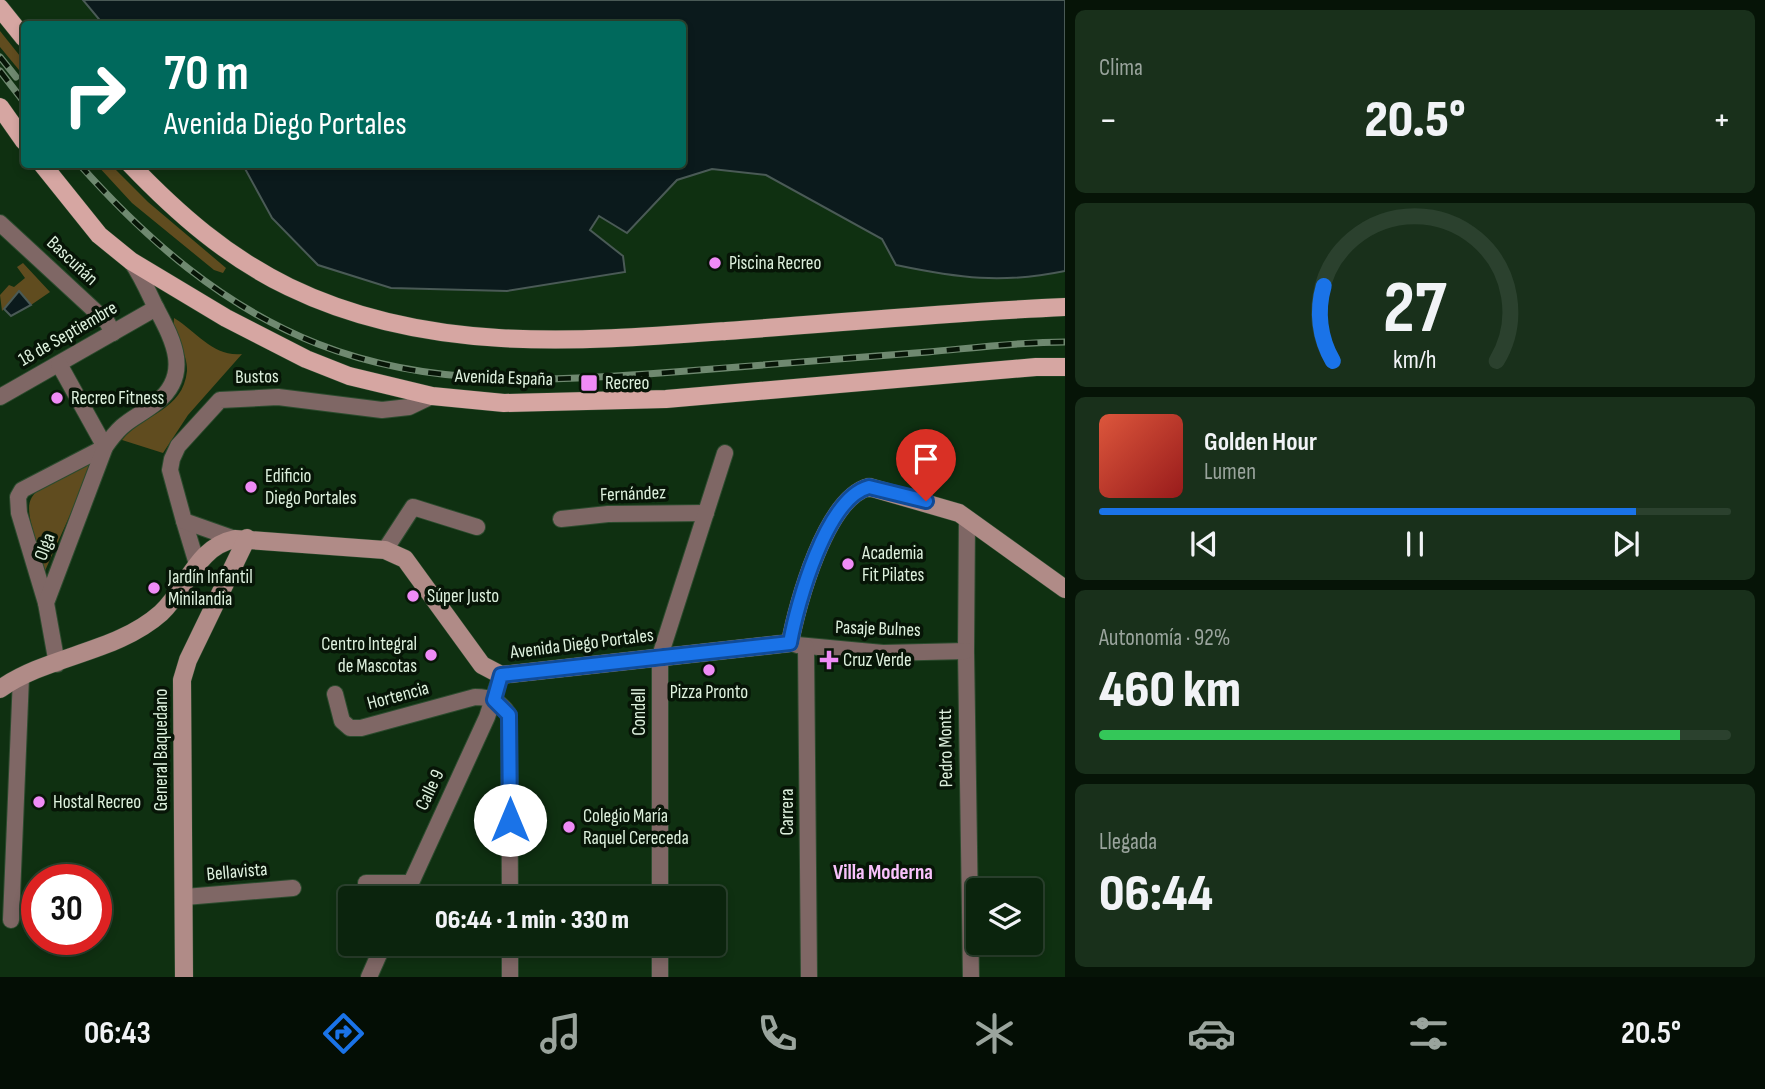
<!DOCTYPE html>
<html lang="es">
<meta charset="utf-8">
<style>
:root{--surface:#0b240d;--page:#19301b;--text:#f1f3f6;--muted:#9aa49d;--line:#2b412e;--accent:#1a73e8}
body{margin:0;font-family:"Sofia Sans Condensed",sans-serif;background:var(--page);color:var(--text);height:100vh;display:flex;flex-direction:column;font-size:26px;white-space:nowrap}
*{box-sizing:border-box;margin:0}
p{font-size:23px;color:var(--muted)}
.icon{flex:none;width:38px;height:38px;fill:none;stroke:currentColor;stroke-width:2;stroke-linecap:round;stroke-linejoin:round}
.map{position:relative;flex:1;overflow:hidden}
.sheet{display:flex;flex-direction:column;gap:10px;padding:10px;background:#061407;width:700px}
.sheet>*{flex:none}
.guide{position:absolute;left:21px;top:21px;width:665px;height:147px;border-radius:7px;box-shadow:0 4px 10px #0003,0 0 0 2px var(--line);background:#00695c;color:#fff;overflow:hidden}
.fabs{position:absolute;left:966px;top:878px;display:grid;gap:14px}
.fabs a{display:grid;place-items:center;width:77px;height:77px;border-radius:7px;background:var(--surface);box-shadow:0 4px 10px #0003,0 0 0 2px var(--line);font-size:35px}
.speed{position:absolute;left:21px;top:864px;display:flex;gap:14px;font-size:35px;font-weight:700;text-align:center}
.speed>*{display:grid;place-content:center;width:91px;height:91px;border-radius:50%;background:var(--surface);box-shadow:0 4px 10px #0003,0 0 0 2px var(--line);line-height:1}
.speed .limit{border:10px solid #d22;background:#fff;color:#111}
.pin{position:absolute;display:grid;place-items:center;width:60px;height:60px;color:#fff;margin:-72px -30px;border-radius:50% 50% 50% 0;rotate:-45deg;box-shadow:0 0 7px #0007}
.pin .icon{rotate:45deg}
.me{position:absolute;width:77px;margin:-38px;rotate:0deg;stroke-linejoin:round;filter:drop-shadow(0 0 5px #0008)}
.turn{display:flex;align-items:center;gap:24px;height:147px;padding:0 28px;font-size:32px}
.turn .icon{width:91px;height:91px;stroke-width:2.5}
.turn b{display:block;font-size:49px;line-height:60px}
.big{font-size:52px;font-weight:800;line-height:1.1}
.sheet .widget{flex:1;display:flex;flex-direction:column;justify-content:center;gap:10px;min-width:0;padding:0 24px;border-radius:10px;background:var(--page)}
.sheet .dial{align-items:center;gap:0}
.dial svg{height:182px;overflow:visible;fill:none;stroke:var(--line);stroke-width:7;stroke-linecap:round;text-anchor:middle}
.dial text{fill:var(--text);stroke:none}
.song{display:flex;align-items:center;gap:21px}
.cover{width:84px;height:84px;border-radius:10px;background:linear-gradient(135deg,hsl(10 70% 55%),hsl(0 70% 35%))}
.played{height:7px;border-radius:4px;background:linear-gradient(90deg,var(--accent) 85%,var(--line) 85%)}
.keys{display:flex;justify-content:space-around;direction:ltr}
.heat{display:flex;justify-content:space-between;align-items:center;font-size:38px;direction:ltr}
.charge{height:10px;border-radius:5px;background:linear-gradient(90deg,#34c759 92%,var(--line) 0)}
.trip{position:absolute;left:338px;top:886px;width:388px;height:70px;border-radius:7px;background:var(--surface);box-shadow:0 4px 10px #0003,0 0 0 2px var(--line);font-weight:800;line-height:70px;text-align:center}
.tab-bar{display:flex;height:112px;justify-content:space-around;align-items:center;background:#040e05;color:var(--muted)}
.tab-bar .icon{width:49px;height:49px}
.tab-bar .selected{color:var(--accent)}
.tab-bar b{font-size:32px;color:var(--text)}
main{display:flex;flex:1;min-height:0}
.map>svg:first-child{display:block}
.green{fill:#604c1f}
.water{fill:#0b1a1c;stroke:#4a5a56;stroke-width:2}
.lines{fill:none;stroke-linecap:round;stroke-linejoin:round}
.street-casing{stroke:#2c4b2e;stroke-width:18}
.secondary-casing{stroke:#2c4b2e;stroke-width:19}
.primary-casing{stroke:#2c4b2e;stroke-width:19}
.street{stroke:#7f6765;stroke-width:16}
.secondary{stroke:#b08b87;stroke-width:18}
.primary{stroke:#d6a6a2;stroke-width:18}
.rail-casing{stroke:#6f8970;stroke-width:7}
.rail{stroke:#071507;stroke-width:4.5;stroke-dasharray:13;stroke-linecap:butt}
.route-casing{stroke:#114b97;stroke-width:18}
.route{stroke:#1a73e8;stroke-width:12}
.poi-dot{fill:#ef8bf6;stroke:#071507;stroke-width:2.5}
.labels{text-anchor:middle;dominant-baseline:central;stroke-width:7;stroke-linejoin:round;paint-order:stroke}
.street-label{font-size:19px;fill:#def1de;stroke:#071507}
.poi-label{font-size:19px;fill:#def1de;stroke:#071507;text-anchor:start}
.neighbourhood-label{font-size:21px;font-weight:bold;fill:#fac2fd;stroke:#071507}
</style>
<main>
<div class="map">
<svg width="1065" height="977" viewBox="0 0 1065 977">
<rect width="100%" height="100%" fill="#0f3011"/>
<g class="green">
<polygon points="0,31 24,61 24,76 0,47"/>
<polygon points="97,165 111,165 148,202 226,268 223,273 214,270 132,203"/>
<polygon points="23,263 50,292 31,305 19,292 2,311 0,295 9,285 14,287 25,278 17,267"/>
<path d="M174,318C197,332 213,357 242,354L188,415L163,453L122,440C144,413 183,411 187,371C188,352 172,336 174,318Z"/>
<path d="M90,459L92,466L44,573C24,489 12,503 90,459Z"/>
</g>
<g class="water">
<path d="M83,0H1065V271C1002,284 958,278 896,265L882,239L766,175L712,169L677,180L627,233L599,216L590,230L623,256L625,272L507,291L391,288L318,265L272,218L243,165L682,164V24H103Z"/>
<polygon points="19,291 31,305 11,316 4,309"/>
</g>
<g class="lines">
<g class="street-casing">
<g id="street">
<polyline points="0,223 107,322 113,333"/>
<polyline points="0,397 156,308"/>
<polyline points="561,519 608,514 706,513"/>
<polyline points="967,519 966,651 971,977"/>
<polyline points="184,521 197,564"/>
<polyline points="235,539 184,521 170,470 172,459 178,446 220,400 278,397 382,410 409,407 432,396"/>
<polyline points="385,550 413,507 477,527"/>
<polyline points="46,603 19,513 18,497 22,490 105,447 59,364"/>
<polyline points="797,645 883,653 966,651"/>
<polyline points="806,647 809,977"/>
<path d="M57,664L46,603L105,447C125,418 133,421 157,402C194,372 170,335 154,304C147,289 141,275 131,261"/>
<path d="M335,694L342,721L350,728H361L475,697C491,697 501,702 509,715L510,898"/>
<polyline points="366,883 410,883"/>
<polyline points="185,897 293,888"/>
<polyline points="404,898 487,717 501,675"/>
<polyline points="660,898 660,656 725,453"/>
<polyline points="11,920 21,677"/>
<polyline points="510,943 510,977"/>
<polyline points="369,977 384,943"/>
<polyline points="660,977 660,943"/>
</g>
</g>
<g class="secondary-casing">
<g id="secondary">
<path d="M0,689C48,655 116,653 161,613C188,588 196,547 235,539L385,550L405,559L482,665L501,675L790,643C797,604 826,498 869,487L959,513L1065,589"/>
<polyline points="184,977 182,680 188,660 247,538"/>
</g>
</g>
<g class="primary-casing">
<g id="primary">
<polyline points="0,8 24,38"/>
<polyline points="0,107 24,141"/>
<polyline points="42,164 99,235 131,261 226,318 306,359 349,376 432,396 504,403 666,399 1036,367 1065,367"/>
<path d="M130,164C178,214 227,257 289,287C427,354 578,342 726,331C839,323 952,312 1065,307"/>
</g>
</g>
<use href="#street" class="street"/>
<use href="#secondary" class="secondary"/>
<use href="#primary" class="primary"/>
<g class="rail-casing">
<g id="rail">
<polyline points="0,57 16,77"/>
<polyline points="0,71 24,102"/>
<path d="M79,164C147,240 222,306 318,344C432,389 555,381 674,372C758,365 843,359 928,352C973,348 1019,342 1065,342"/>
</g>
</g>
<use href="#rail" class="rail"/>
</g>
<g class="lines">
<g class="route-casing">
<path id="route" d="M510,820L509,715L494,700L501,675L790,643C797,604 826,498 869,487L926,501"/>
</g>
<use href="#route" class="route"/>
</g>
<g class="poi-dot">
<circle cx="715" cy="263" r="7"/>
<rect x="580" y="374" width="18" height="18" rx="3.5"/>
<circle cx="57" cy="398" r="7"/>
<circle cx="251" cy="487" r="7"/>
<circle cx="848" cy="564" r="7"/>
<circle cx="154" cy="588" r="7"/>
<circle cx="413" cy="596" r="7"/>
<circle cx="431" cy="655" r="7"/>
<path d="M825.5 649.5h7v7h7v7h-7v7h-7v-7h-7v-7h7z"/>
<circle cx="709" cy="670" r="7"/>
<circle cx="39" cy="802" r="7"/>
<circle cx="569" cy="827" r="7"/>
</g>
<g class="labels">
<g class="street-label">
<text transform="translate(72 261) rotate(43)">Bascuñán</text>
<text transform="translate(68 334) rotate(-30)">18 de Septiembre</text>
<text transform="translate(257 377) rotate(-1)">Bustos</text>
<text transform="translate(504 378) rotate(2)">Avenida España</text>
<text transform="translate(633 494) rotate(-2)">Fernández</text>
<text transform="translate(45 547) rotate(-70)">Olga</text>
<text transform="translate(878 629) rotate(2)">Pasaje Bulnes</text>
<text transform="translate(582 644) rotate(-7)">Avenida Diego Portales</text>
<text transform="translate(398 696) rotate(-15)">Hortencia</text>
<text transform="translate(639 712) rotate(-90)">Condell</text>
<text transform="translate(946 748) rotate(-91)">Pedro Montt</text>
<text transform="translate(161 750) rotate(-90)">General Baquedano</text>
<text transform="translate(430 790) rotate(-65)">Calle 9</text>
<text transform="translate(787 812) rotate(-90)">Carrera</text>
<text transform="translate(237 872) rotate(-5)">Bellavista</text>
</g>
<g class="poi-label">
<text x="729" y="263">Piscina Recreo</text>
<text x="605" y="383">Recreo</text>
<text x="71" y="398">Recreo Fitness</text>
<text x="265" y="476">Edificio<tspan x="265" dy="22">Diego Portales</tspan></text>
<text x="862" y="553">Academia<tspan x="862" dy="22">Fit Pilates</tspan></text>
<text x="168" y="577">Jardín Infantil<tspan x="168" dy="22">Minilandia</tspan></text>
<text x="427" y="596">Súper Justo</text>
<text x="417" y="644" text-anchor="end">Centro Integral<tspan x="417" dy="22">de Mascotas</tspan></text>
<text x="843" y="660">Cruz Verde</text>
<text x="709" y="692" text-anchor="middle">Pizza Pronto</text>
<text x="53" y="802">Hostal Recreo</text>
<text x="583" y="816">Colegio María<tspan x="583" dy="22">Raquel Cereceda</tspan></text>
</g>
<g class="neighbourhood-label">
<text x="883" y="872">Villa Moderna</text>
</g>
</g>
</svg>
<div class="fabs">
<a><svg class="icon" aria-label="layers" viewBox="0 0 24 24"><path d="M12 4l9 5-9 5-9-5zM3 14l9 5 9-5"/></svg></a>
</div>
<div class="speed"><div class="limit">30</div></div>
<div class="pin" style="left:926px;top:501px;background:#d93025"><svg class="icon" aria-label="arrive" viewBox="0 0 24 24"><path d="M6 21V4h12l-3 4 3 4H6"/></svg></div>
<svg class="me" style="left:510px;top:820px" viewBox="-20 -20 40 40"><circle r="19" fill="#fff"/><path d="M0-13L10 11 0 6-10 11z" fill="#1a73e8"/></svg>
<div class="trip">06:44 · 1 min · 330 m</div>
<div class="guide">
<div class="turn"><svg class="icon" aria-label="right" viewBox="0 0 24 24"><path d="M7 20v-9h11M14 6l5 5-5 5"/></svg><div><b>70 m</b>Avenida Diego Portales</div></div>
</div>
</div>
<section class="sheet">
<div class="widget"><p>Clima</p>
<div class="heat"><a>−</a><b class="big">20.5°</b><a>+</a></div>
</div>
<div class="widget dial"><svg viewBox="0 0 100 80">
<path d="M14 69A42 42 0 1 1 86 69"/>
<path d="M14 69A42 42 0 0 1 10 36" stroke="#1a73e8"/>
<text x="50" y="56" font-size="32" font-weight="700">27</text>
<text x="50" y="72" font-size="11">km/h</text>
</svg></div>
<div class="widget">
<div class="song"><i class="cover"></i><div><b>Golden Hour</b><p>Lumen</p></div></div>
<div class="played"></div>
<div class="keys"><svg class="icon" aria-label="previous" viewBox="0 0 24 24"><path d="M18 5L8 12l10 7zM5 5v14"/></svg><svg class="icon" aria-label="pause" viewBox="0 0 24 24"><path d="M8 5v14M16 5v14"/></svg><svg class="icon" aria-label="next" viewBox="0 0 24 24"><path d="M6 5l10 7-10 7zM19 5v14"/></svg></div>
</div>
<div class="widget"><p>Autonomía · 92%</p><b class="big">460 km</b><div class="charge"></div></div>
<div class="widget"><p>Llegada</p><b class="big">06:44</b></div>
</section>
</main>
<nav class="tab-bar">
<b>06:43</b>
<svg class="icon selected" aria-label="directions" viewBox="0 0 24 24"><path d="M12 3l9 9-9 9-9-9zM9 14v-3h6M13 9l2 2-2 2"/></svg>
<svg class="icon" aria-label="music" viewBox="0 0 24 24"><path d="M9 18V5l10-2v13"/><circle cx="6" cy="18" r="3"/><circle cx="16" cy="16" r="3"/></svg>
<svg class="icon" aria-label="phone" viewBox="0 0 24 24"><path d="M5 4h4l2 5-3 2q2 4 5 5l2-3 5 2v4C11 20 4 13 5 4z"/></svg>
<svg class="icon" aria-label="climate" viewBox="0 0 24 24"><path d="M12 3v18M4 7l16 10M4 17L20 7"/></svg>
<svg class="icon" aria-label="car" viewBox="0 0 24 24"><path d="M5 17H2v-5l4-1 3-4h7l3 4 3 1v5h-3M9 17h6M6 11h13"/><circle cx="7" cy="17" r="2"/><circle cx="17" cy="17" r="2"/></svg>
<svg class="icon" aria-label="filters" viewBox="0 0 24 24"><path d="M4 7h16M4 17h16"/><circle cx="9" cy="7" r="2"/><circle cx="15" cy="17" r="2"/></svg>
<b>20.5°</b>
</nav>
